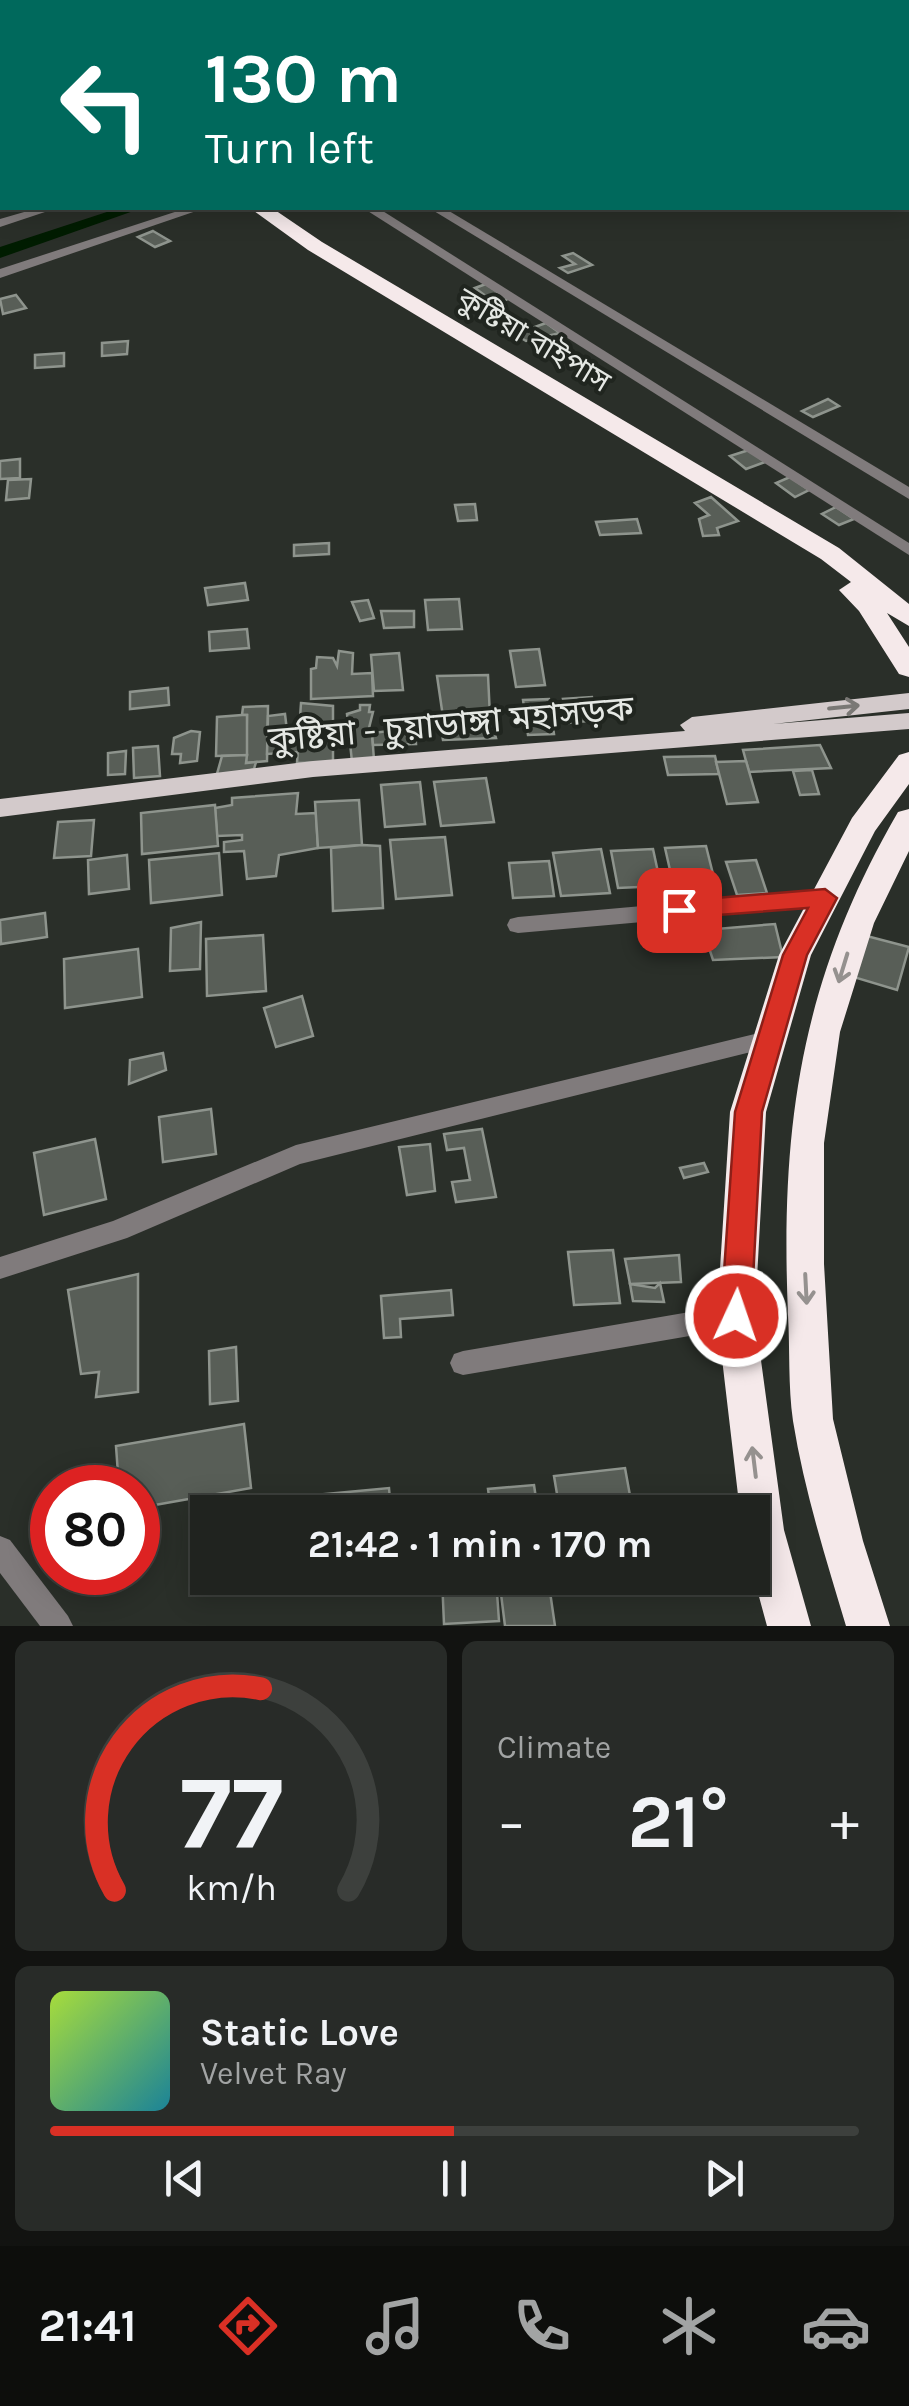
<!DOCTYPE html>
<meta charset="utf-8">
<style>
:root{--surface:#20231f;--page:#282b28;--text:#f1f3f6;--muted:#a2a4a4;--line:#3d403d;--accent:#d93025}
body{margin:0;font-family:Karla,"Noto Sans Bengali",sans-serif;background:var(--page);color:var(--text);height:100vh;display:flex;flex-direction:column;font-size:38px;white-space:nowrap}
*{box-sizing:border-box;margin:0}
p{font-size:32px;color:var(--muted)}
.icon{flex:none;width:55px;height:55px;fill:none;stroke:currentColor;stroke-width:2;stroke-linecap:round;stroke-linejoin:round}
.map{position:relative;height:1626px;overflow:hidden}
.details{display:flex;flex-direction:column;gap:15px;padding:15px;background:#121311;flex:1}
.details>*{flex:none}
.hud{position:absolute;left:0px;top:0px;width:910px;height:210px;box-shadow:0 5px 25px #0003,0 0 0 2px var(--line);background:#00695c;color:#fff;overflow:hidden}
.speed{position:absolute;left:30px;top:1465px;display:flex;gap:20px;font-size:50px;font-weight:700;text-align:center}
.speed>*{display:grid;place-content:center;width:130px;height:130px;border-radius:50%;background:var(--surface);box-shadow:0 5px 25px #0003,0 0 0 2px var(--line);line-height:1}
.speed .limit{border:15px solid #d22;background:#fff;color:#111}
.pin{position:absolute;display:grid;place-items:center;width:85px;height:85px;color:#fff;margin:-42px;border-radius:20px;box-shadow:0 5px 15px #0006}
.me{position:absolute;width:110px;margin:-55px;rotate:3deg;stroke-linejoin:round;filter:drop-shadow(0 0 8px #0008)}
.turn{display:flex;align-items:center;gap:35px;height:210px;padding:0 40px;font-size:45px}
.turn .icon{width:130px;height:130px;stroke-width:2.5}
.turn b{display:block;font-size:70px;line-height:85px}
.big{font-size:75px;font-weight:700;line-height:1.1}
.details .card{flex:1;display:flex;flex-direction:column;justify-content:center;gap:15px;min-width:0;padding:0 35px;border-radius:15px;background:var(--page)}
.details .dial{align-items:center;gap:0}
.dial svg{height:260px;overflow:visible;fill:none;stroke:var(--line);stroke-width:7;stroke-linecap:round;text-anchor:middle}
.dial text{fill:var(--text);stroke:none}
.song{display:flex;align-items:center;gap:30px}
.cover{width:120px;height:120px;border-radius:15px;background:linear-gradient(135deg,hsl(80 70% 55%),hsl(190 70% 35%))}
.played{height:10px;border-radius:5px;background:linear-gradient(90deg,var(--accent) 50%,var(--line) 50%)}
.keys{display:flex;justify-content:space-around;direction:ltr}
.heat{display:flex;justify-content:space-between;align-items:center;font-size:55px;direction:ltr}
.details .tiles{flex:1;display:grid;gap:15px;grid-template-columns:1fr 1fr}
.card:last-child{grid-column:span 2}
.trip{position:absolute;left:190px;top:1495px;width:580px;height:100px;border-radius:0px;background:var(--surface);box-shadow:0 5px 25px #0003,0 0 0 2px var(--line);font-weight:700;line-height:100px;text-align:center}
.dock{display:flex;height:160px;justify-content:space-around;align-items:center;background:#0d0e0c;color:var(--muted)}
.dock .icon{width:70px;height:70px}
.dock .selected{color:var(--accent)}
.dock b{font-size:45px;color:var(--text)}
.map>svg:first-child{display:block}
.lines{fill:none;stroke-linecap:round;stroke-linejoin:round}
.canal{fill:#001c00;fill-rule:evenodd}
.building{fill:#585e57;stroke:#8e948d;stroke-width:2.5}
.street{fill:#807b7c;fill-rule:evenodd}
.primary{fill:#d3cacb;fill-rule:evenodd}
.highway{fill:#f5e9ea;fill-rule:evenodd}
.oneway{stroke:#7a7875}
.oneway2{stroke:#95918f}
.route{fill:#d93025;stroke:#8d1f18;stroke-width:2.5}
.labels{text-anchor:middle;dominant-baseline:central;stroke-width:8;stroke-linejoin:round;paint-order:stroke}
.far-street-label{font-size:30px;fill:#e5e8e4;stroke:#20251f}
.street-label{font-size:35px;fill:#e5e8e4;stroke:#20251f}
</style>
<div class="map">
<svg width="909" height="1626" viewBox="0 0 909 1626">
<rect width="100%" height="100%" fill="#2a2f29"/>
<g class="lines">
<polygon class="canal" points="119,208 142,208 0,258 0,247"/>
</g>
<g class="building">
<polygon points="153,231 170,241 155,247 138,237"/>
<polygon points="573,253 592,265 568,273 560,268 575,264 563,256"/>
<polygon points="486,284 508,299 490,306 476,296 483,294 475,288"/>
<polygon points="16,295 26,308 3,314 0,299"/>
<polygon points="546,323 560,333 526,341 515,334"/>
<polygon points="128,341 127,354 102,356 102,343"/>
<polygon points="64,353 64,366 35,368 35,355"/>
<polygon points="828,399 839,406 813,417 802,411"/>
<polygon points="749,450 765,462 746,469 730,456"/>
<polygon points="20,459 20,478 0,479 0,461"/>
<polygon points="790,477 809,490 795,497 776,483"/>
<polygon points="31,479 29,498 6,500 8,480"/>
<polygon points="711,497 738,521 717,528 719,535 703,536 699,519 709,515 695,503"/>
<polygon points="475,504 477,520 458,521 455,505"/>
<polygon points="836,507 854,519 839,525 822,514"/>
<polygon points="637,519 641,533 600,535 596,522"/>
<polygon points="329,543 329,554 294,556 294,545"/>
<polygon points="245,583 248,600 208,605 205,588"/>
<polygon points="459,599 462,629 428,630 425,600"/>
<polygon points="368,600 374,618 360,621 352,602"/>
<polygon points="381,611 414,611 414,627 384,628"/>
<polygon points="247,629 249,648 210,651 209,632"/>
<polygon points="539,649 545,685 516,687 510,651"/>
<polygon points="339,651 353,653 352,674 372,673 373,696 311,699 311,669 316,668 317,657 333,658 337,666"/>
<polygon points="399,653 403,690 374,691 371,655"/>
<polygon points="488,675 490,717 443,717 437,676"/>
<polygon points="168,688 169,705 130,709 130,692"/>
<polygon points="592,697 599,720 569,723 563,699"/>
<polygon points="549,699 554,734 528,735 523,700"/>
<polygon points="301,703 333,706 333,762 297,763"/>
<polygon points="360,705 370,705 369,712 373,712 368,732 372,733 374,760 352,762 347,714 360,710"/>
<polygon points="268,706 267,761 246,763 247,715 242,715 243,707"/>
<polygon points="285,714 287,731 299,731 298,752 267,754 268,716"/>
<polygon points="242,715 247,715 247,755 216,756 217,717"/>
<polygon points="490,717 496,738 443,740 440,724"/>
<polygon points="415,728 416,744 373,745 372,733"/>
<polygon points="191,731 200,732 197,761 180,763 181,754 172,754 174,738"/>
<polygon points="820,745 831,768 749,772 743,750"/>
<polygon points="158,746 160,776 134,778 133,748"/>
<polygon points="126,751 125,774 108,775 108,753"/>
<polygon points="247,755 246,763 256,762 254,769 215,781 222,756"/>
<polygon points="715,756 719,774 668,775 664,757"/>
<polygon points="746,761 758,802 727,804 716,762"/>
<polygon points="812,770 819,794 800,795 793,771"/>
<polygon points="486,778 494,822 441,826 434,782"/>
<polygon points="420,782 425,824 385,827 381,785"/>
<polygon points="298,793 296,814 316,813 318,848 279,855 276,876 247,879 244,851 224,852 224,842 242,840 242,835 217,836 215,808 232,805 232,798"/>
<polygon points="359,800 362,845 318,848 315,802"/>
<polygon points="215,805 218,846 142,854 141,813"/>
<polygon points="94,820 91,856 54,858 58,822"/>
<polygon points="445,837 452,895 396,899 390,840"/>
<polygon points="362,845 380,846 383,908 333,911 331,848"/>
<polygon points="706,846 719,898 677,901 665,848"/>
<polygon points="601,849 610,893 561,896 553,853"/>
<polygon points="653,849 661,886 618,888 611,851"/>
<polygon points="219,853 222,895 151,903 149,860"/>
<polygon points="127,855 129,889 89,894 88,860"/>
<polygon points="756,860 767,893 737,895 726,862"/>
<polygon points="549,861 554,896 513,898 509,863"/>
<polygon points="45,913 47,937 1,944 0,920"/>
<polygon points="201,922 200,969 170,971 171,928"/>
<polygon points="775,924 783,957 713,960 703,930"/>
<polygon points="859,934 909,947 897,990 850,976"/>
<polygon points="263,935 266,991 207,996 206,939"/>
<polygon points="138,949 142,997 65,1008 64,959"/>
<polygon points="302,996 313,1036 276,1047 264,1008"/>
<polygon points="163,1053 166,1070 129,1084 130,1060"/>
<polygon points="211,1109 216,1154 163,1162 159,1117"/>
<polygon points="482,1129 496,1197 456,1202 452,1182 470,1180 464,1148 447,1150 444,1134"/>
<polygon points="95,1139 106,1199 44,1215 34,1153"/>
<polygon points="430,1144 435,1191 407,1195 399,1147"/>
<polygon points="704,1163 708,1172 684,1178 680,1168"/>
<polygon points="613,1250 620,1303 574,1305 568,1252"/>
<polygon points="679,1255 681,1282 630,1284 625,1259"/>
<polygon points="138,1274 138,1392 96,1397 99,1372 81,1374 68,1290"/>
<polygon points="660,1283 664,1302 633,1301 630,1284 655,1288"/>
<polygon points="451,1290 453,1315 400,1319 401,1337 384,1338 381,1296"/>
<polygon points="236,1347 238,1401 210,1404 209,1351"/>
<polygon points="244,1424 251,1488 138,1508 138,1488 119,1488 116,1446"/>
<polygon points="625,1468 633,1512 560,1512 554,1476"/>
<polygon points="534,1485 538,1512 491,1512 488,1489"/>
<polygon points="389,1488 391,1512 316,1512 316,1495"/>
<polygon points="302,1495 302,1512 214,1512 214,1500"/>
<polygon points="442,1578 496,1578 499,1621 444,1624"/>
<polygon points="499,1578 548,1578 555,1626 505,1626"/>
</g>
<g class="lines">
<g class="street">
<polygon points="38,208 57,208 0,227 0,219"/>
<polygon points="187,208 205,208 0,278 0,269"/>
<polygon points="363,208 378,208 909,543 909,555"/>
<polygon points="429,208 444,208 909,487 909,499"/>
<polygon points="825,890 832,893 835,898 832,903 825,906 518,933 510,931 507,925 510,919 518,917"/>
<polygon points="771,1030 779,1033 782,1039 779,1045 300,1164 127,1238 0,1279 0,1257 113,1221 296,1145"/>
<polygon points="736,1304 745,1308 749,1316 745,1324 736,1328 463,1375 454,1372 450,1363 454,1354 463,1351"/>
<polygon points="0,1536 10,1540 68,1616 73,1626 40,1626 0,1573"/>
</g>
<polygon class="primary" points="909,693 909,709 773,724 909,713 909,729 313,777 0,817 0,799 313,761 685,731 680,725 692,717"/>
<g class="highway">
<rect x="148" y="0" width="16" height="2"/>
<polygon points="250,208 272,208 322,242 839,548 909,604 909,626 887,613 909,647 909,677 899,674 859,611 839,590 851,582 821,559 308,250"/>
<polygon points="909,752 909,784 875,831 811,955 766,1112 755,1316 784,1530 811,1626 767,1626 752,1571 752,1512 740,1512 717,1316 730,1112 779,955 852,818 899,755"/>
<path d="M909,809V851L874,923L840,1032L824,1143V1264L833,1419L863,1541L890,1626H846C826,1559 804,1490 793,1421C788,1386 790,1349 788,1315C780,1125 801,979 898,812Z"/>
</g>
</g>
<defs><path id="oneway-shaft" d="M-6 0H5M1.5-3L5.5 0L1.5 3" fill="none" stroke-width="1.6" stroke-linecap="round" stroke-linejoin="round" transform="scale(2.5)"/></defs>
<use class="oneway" href="#oneway-shaft" transform="translate(844 707) rotate(-6)"/>
<g class="oneway2">
<use href="#oneway-shaft" transform="translate(843 968) rotate(107)"/>
<use href="#oneway-shaft" transform="translate(806 1289) rotate(87)"/>
<use href="#oneway-shaft" transform="translate(754 1462) rotate(-97)"/>
</g>
<polygon class="route" points="825,889 837,898 807,955 762,1112 751,1316 746,1326 736,1330 726,1326 721,1316 735,1112 783,955 808,908 679,918 667,910 679,901"/>
<g class="labels">
<g class="far-street-label">
<text transform="translate(534 340) rotate(31)">কুষ্টিয়া বাইপাস</text>
</g>
<g class="street-label">
<text transform="translate(451 724) rotate(-5)">কুষ্টিয়া - চুয়াডাঙ্গা মহাসড়ক</text>
</g>
</g>
</svg>
<div class="speed"><div class="limit">80</div></div>
<div class="pin" style="left:679px;top:910px;background:#d93025"><svg class="icon" aria-label="arrive" viewBox="0 0 24 24"><path d="M6 21V4h12l-3 4 3 4H6"/></svg></div>
<svg class="me" style="left:736px;top:1316px" viewBox="-20 -20 40 40"><circle r="17" fill="#d93025" stroke="#fff" stroke-width="3"/><path d="M0-11L8 9 0 5-8 9z" fill="#fff"/></svg>
<div class="trip">21:42 · 1 min · 170 m</div>
<div class="hud">
<div class="turn"><svg class="icon" aria-label="left" viewBox="0 0 24 24"><path d="M17 20v-9H6M10 6l-5 5 5 5"/></svg><div><b>130 m</b>Turn left</div></div>
</div>
</div>
<section class="details">
<div class="tiles">
<div class="card dial"><svg viewBox="0 0 100 80">
<path d="M14 69A42 42 0 1 1 86 69"/>
<path d="M14 69A42 42 0 0 1 59 7" stroke="#d93025"/>
<text x="50" y="56" font-size="32" font-weight="700">77</text>
<text x="50" y="72" font-size="11">km/h</text>
</svg></div>
<div class="card"><p>Climate</p>
<div class="heat"><a>−</a><b class="big">21°</b><a>+</a></div>
</div>
<div class="card">
<div class="song"><i class="cover"></i><div><b>Static Love</b><p>Velvet Ray</p></div></div>
<div class="played"></div>
<div class="keys"><svg class="icon" aria-label="previous" viewBox="0 0 24 24"><path d="M18 5L8 12l10 7zM5 5v14"/></svg><svg class="icon" aria-label="pause" viewBox="0 0 24 24"><path d="M8 5v14M16 5v14"/></svg><svg class="icon" aria-label="next" viewBox="0 0 24 24"><path d="M6 5l10 7-10 7zM19 5v14"/></svg></div>
</div>
</div>
</section>
<nav class="dock">
<b>21:41</b>
<svg class="icon selected" aria-label="directions" viewBox="0 0 24 24"><path d="M12 3l9 9-9 9-9-9zM9 14v-3h6M13 9l2 2-2 2"/></svg>
<svg class="icon" aria-label="music" viewBox="0 0 24 24"><path d="M9 18V5l10-2v13"/><circle cx="6" cy="18" r="3"/><circle cx="16" cy="16" r="3"/></svg>
<svg class="icon" aria-label="phone" viewBox="0 0 24 24"><path d="M5 4h4l2 5-3 2q2 4 5 5l2-3 5 2v4C11 20 4 13 5 4z"/></svg>
<svg class="icon" aria-label="climate" viewBox="0 0 24 24"><path d="M12 3v18M4 7l16 10M4 17L20 7"/></svg>
<svg class="icon" aria-label="car" viewBox="0 0 24 24"><path d="M5 17H2v-5l4-1 3-4h7l3 4 3 1v5h-3M9 17h6M6 11h13"/><circle cx="7" cy="17" r="2"/><circle cx="17" cy="17" r="2"/></svg>
</nav>
